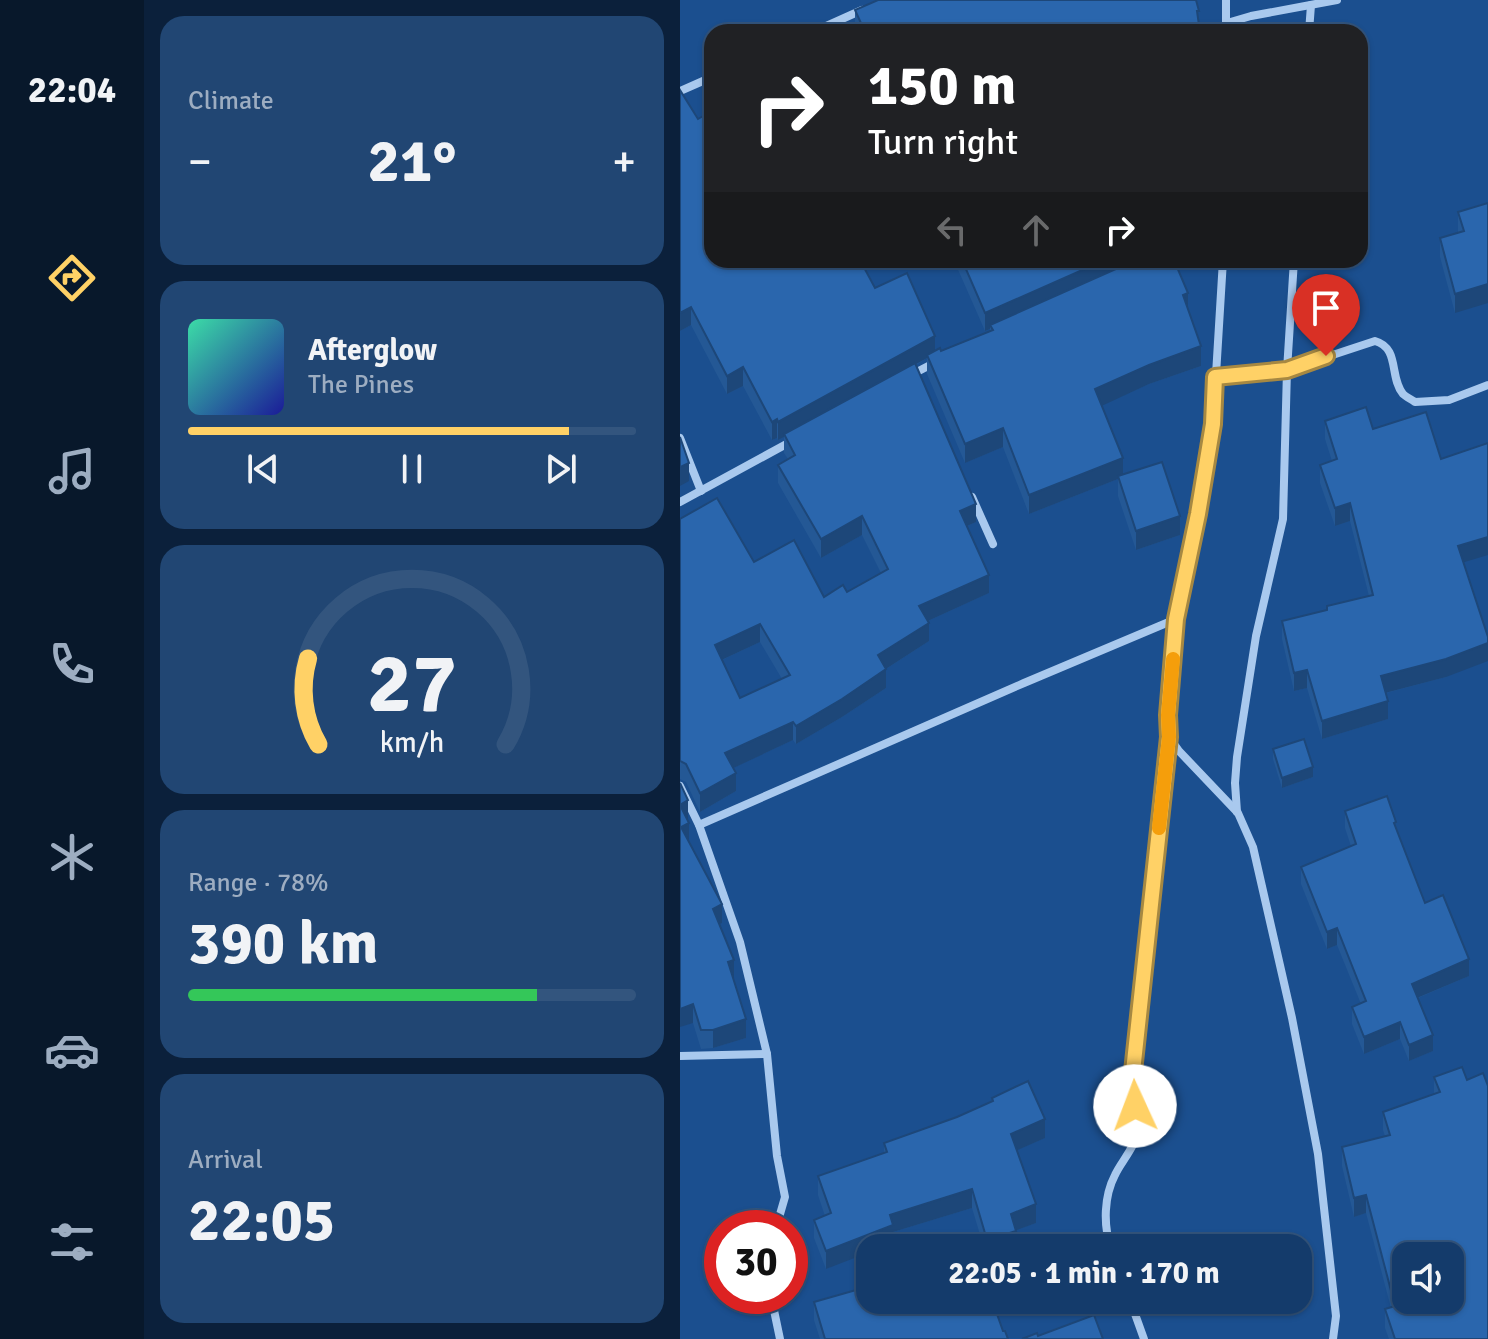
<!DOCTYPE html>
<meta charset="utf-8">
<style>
:root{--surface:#143b6b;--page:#214673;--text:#f1f3f6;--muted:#9dadc1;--line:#33557e;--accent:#ffd166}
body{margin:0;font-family:Signika,sans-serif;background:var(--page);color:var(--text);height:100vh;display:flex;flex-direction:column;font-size:30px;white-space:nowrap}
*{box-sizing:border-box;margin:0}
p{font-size:26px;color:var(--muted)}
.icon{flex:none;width:44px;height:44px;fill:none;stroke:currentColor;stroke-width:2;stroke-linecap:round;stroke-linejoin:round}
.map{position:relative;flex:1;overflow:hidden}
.drawer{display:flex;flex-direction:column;gap:16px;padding:16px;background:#0b203b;width:536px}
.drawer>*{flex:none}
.banner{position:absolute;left:24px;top:24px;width:664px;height:244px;border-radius:24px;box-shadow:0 2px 6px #0004,0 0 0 2px var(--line);background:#202124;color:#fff;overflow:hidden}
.buttons{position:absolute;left:712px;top:1242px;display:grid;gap:16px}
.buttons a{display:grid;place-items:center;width:72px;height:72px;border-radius:16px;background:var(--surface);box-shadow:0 2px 6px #0004,0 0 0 2px var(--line);font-size:40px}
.speed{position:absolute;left:24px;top:1210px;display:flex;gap:16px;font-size:40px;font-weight:700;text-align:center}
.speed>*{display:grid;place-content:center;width:104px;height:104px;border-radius:50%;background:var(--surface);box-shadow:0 2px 6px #0004,0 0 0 2px var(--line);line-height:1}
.speed .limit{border:12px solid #d22;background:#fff;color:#111}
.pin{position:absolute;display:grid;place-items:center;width:68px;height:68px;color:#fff;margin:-82px -34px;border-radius:50% 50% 50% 0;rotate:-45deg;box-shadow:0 0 8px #0007}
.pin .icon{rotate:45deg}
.me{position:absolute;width:88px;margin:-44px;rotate:358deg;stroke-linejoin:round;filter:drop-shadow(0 0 6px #0008)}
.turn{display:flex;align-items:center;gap:28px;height:168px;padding:0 32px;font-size:36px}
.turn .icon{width:104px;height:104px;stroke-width:2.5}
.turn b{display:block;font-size:56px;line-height:68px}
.lanes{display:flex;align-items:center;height:76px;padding:0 32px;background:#0003;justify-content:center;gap:40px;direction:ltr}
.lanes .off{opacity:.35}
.big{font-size:60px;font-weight:700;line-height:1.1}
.drawer .tile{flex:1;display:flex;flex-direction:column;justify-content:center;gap:12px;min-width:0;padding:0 28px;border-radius:24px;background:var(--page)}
.drawer .dial{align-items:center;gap:0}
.dial svg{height:208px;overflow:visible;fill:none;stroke:var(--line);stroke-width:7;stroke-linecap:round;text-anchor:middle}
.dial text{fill:var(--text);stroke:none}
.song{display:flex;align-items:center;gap:24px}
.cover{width:96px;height:96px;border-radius:12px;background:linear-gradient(135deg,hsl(160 70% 55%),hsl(240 70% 35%))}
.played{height:8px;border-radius:4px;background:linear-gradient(90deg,var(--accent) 85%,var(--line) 85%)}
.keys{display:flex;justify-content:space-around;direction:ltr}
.heat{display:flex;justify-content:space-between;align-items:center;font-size:44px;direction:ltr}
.charge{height:12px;border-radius:6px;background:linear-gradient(90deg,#34c759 78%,var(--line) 0)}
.trip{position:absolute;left:176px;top:1234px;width:456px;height:80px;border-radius:24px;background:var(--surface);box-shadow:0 2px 6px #0004,0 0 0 2px var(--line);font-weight:700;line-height:80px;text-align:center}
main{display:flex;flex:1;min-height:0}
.tab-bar{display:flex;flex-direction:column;width:144px;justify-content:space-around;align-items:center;background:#08182b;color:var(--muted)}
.tab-bar .icon{width:56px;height:56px}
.tab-bar .on{color:var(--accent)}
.tab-bar b{font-size:36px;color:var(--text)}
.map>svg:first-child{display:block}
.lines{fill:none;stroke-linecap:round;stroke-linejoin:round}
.minor{stroke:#a9c9ee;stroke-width:8}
.wall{fill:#245895;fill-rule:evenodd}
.shaded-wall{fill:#1d4779}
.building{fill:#2a66ad;stroke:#1d4779;stroke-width:2;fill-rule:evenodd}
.route-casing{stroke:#a68842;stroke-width:20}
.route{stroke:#ffd166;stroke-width:14}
.slow{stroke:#f59e0b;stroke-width:14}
</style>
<main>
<nav class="tab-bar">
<b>22:04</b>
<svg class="icon on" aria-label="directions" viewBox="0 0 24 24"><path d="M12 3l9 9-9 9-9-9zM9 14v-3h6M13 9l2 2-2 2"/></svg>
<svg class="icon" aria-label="music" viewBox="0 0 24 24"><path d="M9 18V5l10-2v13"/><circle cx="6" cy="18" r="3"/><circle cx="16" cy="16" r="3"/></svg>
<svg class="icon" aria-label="phone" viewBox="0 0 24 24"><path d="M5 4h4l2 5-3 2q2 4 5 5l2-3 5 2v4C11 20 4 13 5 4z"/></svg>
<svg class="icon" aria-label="climate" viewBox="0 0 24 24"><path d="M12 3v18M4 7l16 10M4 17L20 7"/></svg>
<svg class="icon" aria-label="car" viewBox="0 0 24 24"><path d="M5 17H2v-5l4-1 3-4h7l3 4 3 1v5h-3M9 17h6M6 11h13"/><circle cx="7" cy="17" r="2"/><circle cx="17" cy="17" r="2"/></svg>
<svg class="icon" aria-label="filters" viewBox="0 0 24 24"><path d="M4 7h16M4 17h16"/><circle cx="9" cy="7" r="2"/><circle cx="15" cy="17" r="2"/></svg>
</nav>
<section class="drawer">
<div class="tile"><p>Climate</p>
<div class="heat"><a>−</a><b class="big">21°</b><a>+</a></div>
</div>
<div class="tile">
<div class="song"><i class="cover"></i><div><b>Afterglow</b><p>The Pines</p></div></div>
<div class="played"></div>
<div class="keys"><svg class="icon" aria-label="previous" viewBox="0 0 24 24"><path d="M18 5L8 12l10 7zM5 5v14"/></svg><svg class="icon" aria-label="pause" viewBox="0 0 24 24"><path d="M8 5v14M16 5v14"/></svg><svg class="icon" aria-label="next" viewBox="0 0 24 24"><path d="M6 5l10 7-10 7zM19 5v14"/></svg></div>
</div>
<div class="tile dial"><svg viewBox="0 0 100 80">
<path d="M14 69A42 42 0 1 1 86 69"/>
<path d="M14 69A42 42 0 0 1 10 36" stroke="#ffd166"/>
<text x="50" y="56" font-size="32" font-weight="700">27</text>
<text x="50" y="72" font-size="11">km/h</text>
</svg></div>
<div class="tile"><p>Range · 78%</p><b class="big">390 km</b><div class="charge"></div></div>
<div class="tile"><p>Arrival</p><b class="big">22:05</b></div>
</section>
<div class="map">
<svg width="808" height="1339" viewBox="0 0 808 1339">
<rect width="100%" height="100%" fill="#1b4f8f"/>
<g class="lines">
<g class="minor">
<polyline points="546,0 546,32"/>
<polyline points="547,23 571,16 657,0"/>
<polyline points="133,32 182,10"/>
<polyline points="629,32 631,5"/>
<polyline points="0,91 32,77"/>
<polyline points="543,260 533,424 518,514 496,619 488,715 489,737 499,751 558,813 573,847 612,1018 638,1154 656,1316 653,1339"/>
<polyline points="229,376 256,362"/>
<path d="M535,377L607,370L695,341C720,348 709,377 723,394C726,397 731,399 735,402L769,400L808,385"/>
<polyline points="0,438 21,491"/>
<polyline points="292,497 313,544"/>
<polyline points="0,502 112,441"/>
<polyline points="0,786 19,825 60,942 87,1054 97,1156 105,1197 96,1228"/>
<polyline points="557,812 555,783 557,757 576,636 603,519 607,370 614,260"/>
<polyline points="19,825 344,683 496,619"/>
<polyline points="0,1056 87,1054"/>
<path d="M431,1248C423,1225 424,1196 435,1175C442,1160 456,1147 457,1130C458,1115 454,1096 452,1081L489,738"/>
<polyline points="91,1296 100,1339"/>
<polyline points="450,1300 464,1339"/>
</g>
</g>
<g class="wall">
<polygon points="175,10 519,26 520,32 177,32 175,28"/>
<path d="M0,90L18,119L195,288L255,351H261L310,331V329L305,331L276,265L270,268L266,260H494L508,311L521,366L469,384L422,405L443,475L500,535L456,550L438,496V479L349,514L323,447L285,463L247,374V358L236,365L296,522L287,526L309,593L248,621L249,641L206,669V688L162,717L116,744L113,740L53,768L56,791L20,812L6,782L0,779V519L74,562L144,597L167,592L201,573L182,535L141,558L98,483V465L108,459L104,453V437L98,440L97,438L92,440L63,386L47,394L11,325L0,331ZM80,642L102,679L60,698L42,660Z"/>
<polygon points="808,203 775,313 760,257 760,238 778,233 778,212"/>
<polygon points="645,421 693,429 783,562 766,677 706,693 708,719 642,739 627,688 614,691 602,639 602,621 647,610 647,606 689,596 670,521 655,526 640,483 640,465 652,461 645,439"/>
<polygon points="593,749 633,777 602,788 593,759"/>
<polygon points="0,783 8,819 8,841 42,923 39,924 54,978 66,1038 33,1048 21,1049 13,1023"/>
<polygon points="665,811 716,827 745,903 789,976 738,998 753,1051 729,1061 720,1039 684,1054 672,1024 672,1007 681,1004 657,945 647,949 621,884 621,867 671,846 665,828"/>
<polygon points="782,1067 808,1339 709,1339 705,1328 705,1309 711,1308 686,1213 674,1217 662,1166 662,1147 705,1136 703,1130 703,1112 754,1094 754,1077"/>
<polygon points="312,1098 365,1138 337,1150 356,1223 335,1230 336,1248 304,1248 292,1208 213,1232 213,1243 200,1248 190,1248 146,1269 134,1238 134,1220 145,1216 138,1195 138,1176 204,1153 204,1143 277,1117 312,1102"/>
<polygon points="134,1302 323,1331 328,1339 140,1339 134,1320"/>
</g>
<g class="shaded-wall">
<polygon points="270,260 276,260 276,265 270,268"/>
<polygon points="425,260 467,260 310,325 310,329 305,331 305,313"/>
<polygon points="808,284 808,303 775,313 775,294"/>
<polygon points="508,293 508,312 503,295"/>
<polygon points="11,307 11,325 0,331 0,313"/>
<polygon points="255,336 255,354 247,355 247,358 105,436 104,434 104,437 98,440 98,422"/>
<polygon points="521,346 521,366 469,384 415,409 415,389 469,365"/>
<polygon points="63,367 63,386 47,394 47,376"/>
<polygon points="97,419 97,438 92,440 92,422"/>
<polygon points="323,428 323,447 285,463 285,444"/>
<polygon points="443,458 443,477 349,514 349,495"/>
<polygon points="9,463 9,481 0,486 0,467"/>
<polygon points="670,503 670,521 655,526 655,508"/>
<polygon points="296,504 296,522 280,529 280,511"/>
<polygon points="182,516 182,535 141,558 141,539"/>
<polygon points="500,516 500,535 456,550 456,531"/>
<polygon points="808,537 808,555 778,564 778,546"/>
<polygon points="309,575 309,593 239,625 239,606"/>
<polygon points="249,623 249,641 198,674 198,655"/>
<polygon points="80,624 80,642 35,663 35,645"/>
<polygon points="808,643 808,661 766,677 701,694 701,676"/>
<polygon points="206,669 206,688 162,717 116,744 116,726"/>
<polygon points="627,670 627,688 614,691 614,673"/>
<polygon points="708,701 708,719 642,739 642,721"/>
<polygon points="113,722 113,740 45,772 45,753"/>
<polygon points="633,767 633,777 602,788 602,778"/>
<polygon points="56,773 56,791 20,812 20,793"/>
<polygon points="8,800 8,819 0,824 0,805"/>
<polygon points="9,823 9,841 1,846 1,827"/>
<polygon points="42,904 42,923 33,927 33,909"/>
<polygon points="657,928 657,945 647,949 647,932"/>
<polygon points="789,959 789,976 732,1000 732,984"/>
<polygon points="54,960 54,978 48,980 48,962"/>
<polygon points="13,1004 13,1023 0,1027 0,1009"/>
<polygon points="66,1019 66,1038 33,1048 33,1030"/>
<polygon points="720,1022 720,1039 684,1054 684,1037"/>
<polygon points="753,1035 753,1051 729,1061 729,1045"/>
<polygon points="365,1119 365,1138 331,1153 331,1134"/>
<polygon points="292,1189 292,1208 213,1232 213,1243 200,1248 190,1248 190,1252 146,1269 146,1251 210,1215"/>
<polygon points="686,1195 686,1213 674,1217 674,1198"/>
<polygon points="356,1204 356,1223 331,1232 331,1214"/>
<polygon points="336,1231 336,1248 307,1248 307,1240"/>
</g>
<g class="building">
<polygon points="198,0 516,0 519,11 517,11 520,32 185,32 175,10"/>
<polygon points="0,90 18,119 32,111 32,260 180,260 195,288 227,273 255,336 98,422 97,419 92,422 63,367 47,376 11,307 0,313"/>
<polygon points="808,203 808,284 775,294 760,238 784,231 778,212"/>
<polygon points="282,260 425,260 305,313"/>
<polygon points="456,260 494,260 508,293 503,295 521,346 469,365 415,389 443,458 349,495 323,428 285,444 247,355 260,348 261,351 313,330 310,325"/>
<path d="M235,363L296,504L280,511L309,575L239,606L249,623L198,655L206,669L162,699L116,726L113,722L45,753L56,773L20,793L6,764L0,761V519L37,498L74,562L114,540L144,597L163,585L167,592L208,569L182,516L141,539L98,465L115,455L104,434ZM80,624L110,675L60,698L35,645Z"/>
<polygon points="686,407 693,429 746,412 761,459 808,443 808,537 778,546 808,637 808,643 766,659 701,676 708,701 642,721 627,670 614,673 602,621 647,610 647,606 693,595 670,503 655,508 640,465 657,459 645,421"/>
<polygon points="0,437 9,463 0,467"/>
<polygon points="482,462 500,516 456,531 438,476"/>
<polygon points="624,739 633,767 602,778 593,749"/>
<polygon points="0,783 8,800 0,805 9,823 1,827 42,904 33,909 54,960 48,962 66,1019 33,1030 21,1030 13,1004 0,1009"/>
<polygon points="707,796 716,822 714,823 745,903 763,895 789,959 732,984 753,1035 729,1045 720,1022 684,1037 672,1007 686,1001 657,928 647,932 621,867 676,844 665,811"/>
<path d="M782,1067L787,1080L803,1073L808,1086V1339H715L705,1309L715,1306L686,1195L674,1198L662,1147L710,1135L703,1112L760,1092L754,1077ZM726,1256H770V1300H726Z"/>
<polygon points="348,1081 365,1119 331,1134 356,1204 331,1214 336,1231 307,1240 292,1189 210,1215 213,1225 146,1251 134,1220 151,1213 138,1176 207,1152 204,1143 277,1117 313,1101 312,1098"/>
<polygon points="190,1286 190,1300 312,1300 323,1331 325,1331 328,1339 145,1339 134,1302"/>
<polygon points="414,1315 423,1339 342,1339 357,1333 358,1336"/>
</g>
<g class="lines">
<g class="route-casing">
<polyline id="route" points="455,1106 452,1081 489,737 488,715 496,619 518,514 533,424 535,377 607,370 646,356"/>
</g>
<use href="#route" class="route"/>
<polyline class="slow" points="479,828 489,737 488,715 493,659"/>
</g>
</svg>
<div class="buttons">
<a><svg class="icon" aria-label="sound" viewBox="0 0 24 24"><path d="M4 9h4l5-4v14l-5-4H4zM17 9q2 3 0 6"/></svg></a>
</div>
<div class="speed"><div class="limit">30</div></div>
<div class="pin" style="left:646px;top:356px;background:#d93025"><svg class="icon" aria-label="arrive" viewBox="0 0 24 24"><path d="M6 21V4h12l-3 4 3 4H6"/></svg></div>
<svg class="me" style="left:455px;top:1106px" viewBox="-20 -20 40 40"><circle r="19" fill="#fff"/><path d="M0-13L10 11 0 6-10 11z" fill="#ffd166"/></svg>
<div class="trip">22:05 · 1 min · 170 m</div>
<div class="banner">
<div class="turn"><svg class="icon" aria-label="right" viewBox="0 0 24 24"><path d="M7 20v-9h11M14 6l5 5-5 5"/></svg><div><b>150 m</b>Turn right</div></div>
<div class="lanes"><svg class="icon off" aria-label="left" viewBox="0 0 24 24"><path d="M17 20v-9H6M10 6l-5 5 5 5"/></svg><svg class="icon off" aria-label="ahead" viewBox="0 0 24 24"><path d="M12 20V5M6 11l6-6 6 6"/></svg><svg class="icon" aria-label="right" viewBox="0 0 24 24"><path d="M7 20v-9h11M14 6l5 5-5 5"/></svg></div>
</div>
</div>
</main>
